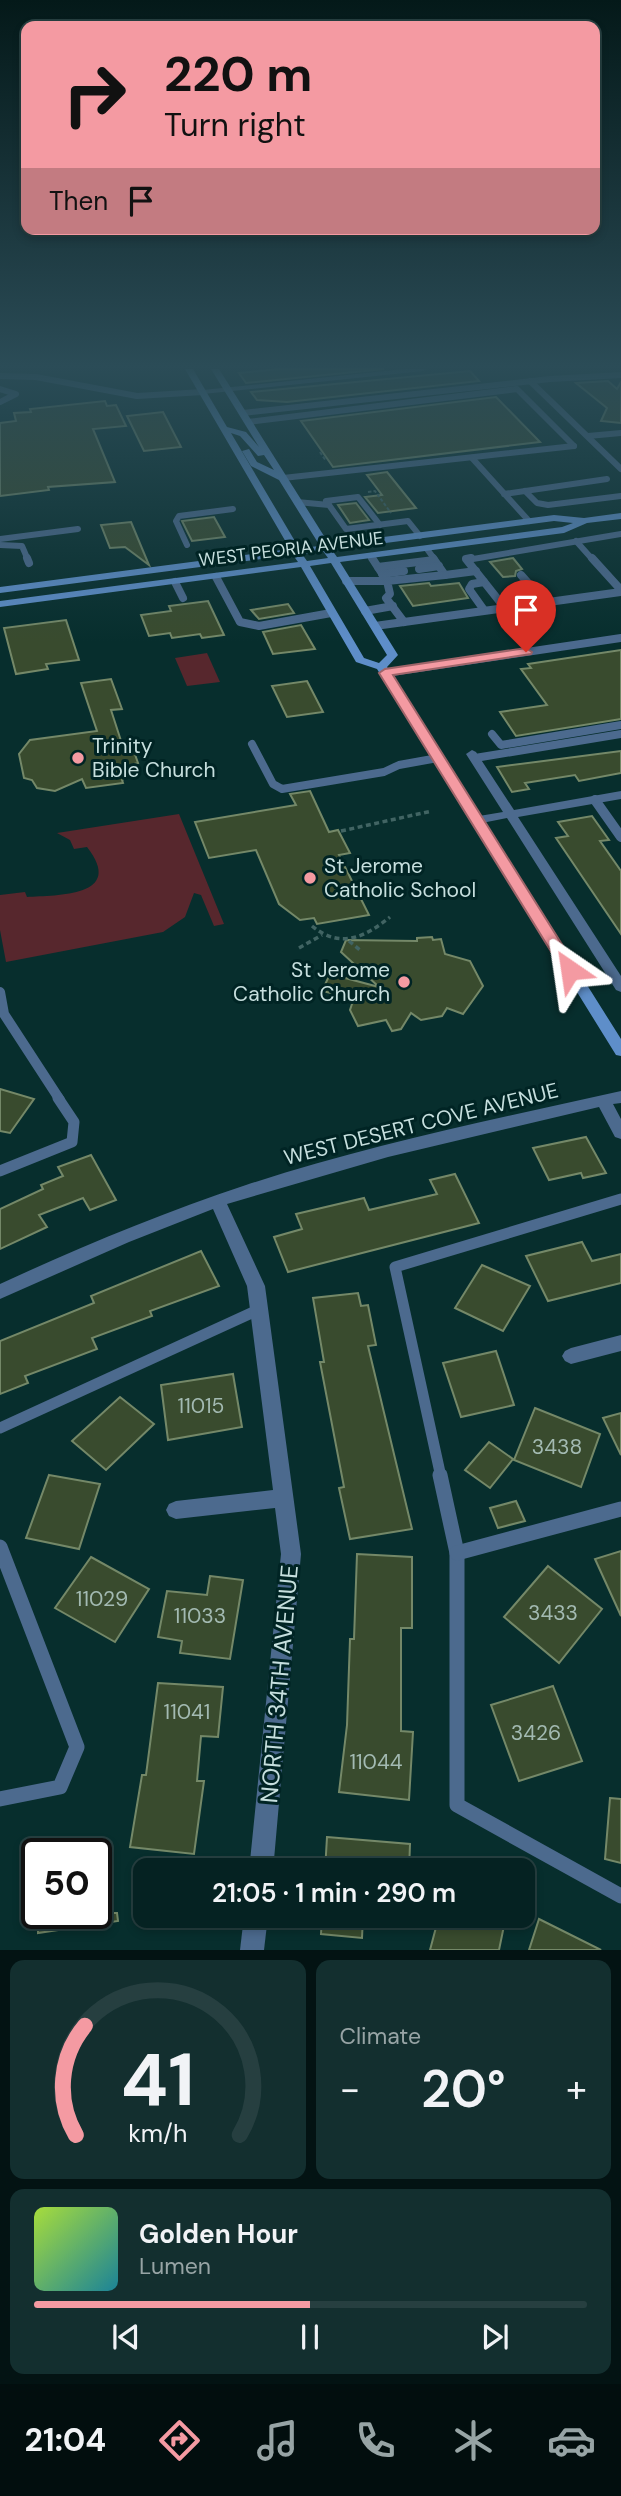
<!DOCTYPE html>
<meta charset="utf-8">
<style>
:root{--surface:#052222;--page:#132f2f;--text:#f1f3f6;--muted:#97a4a5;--line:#263f40;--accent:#f49aa2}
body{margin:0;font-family:"DM Sans",sans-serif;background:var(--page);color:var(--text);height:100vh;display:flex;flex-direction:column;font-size:26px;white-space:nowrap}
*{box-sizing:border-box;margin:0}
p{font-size:23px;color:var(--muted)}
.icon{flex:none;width:38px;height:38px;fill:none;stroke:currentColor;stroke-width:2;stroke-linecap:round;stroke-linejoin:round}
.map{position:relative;height:1950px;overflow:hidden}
.drawer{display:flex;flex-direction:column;gap:10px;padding:10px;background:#031313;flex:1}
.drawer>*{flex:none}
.top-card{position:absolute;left:21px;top:21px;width:579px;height:214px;border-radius:14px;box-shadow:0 4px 10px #0003,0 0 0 2px var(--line);background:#f49aa2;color:#111;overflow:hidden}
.speed{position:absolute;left:21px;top:1838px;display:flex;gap:14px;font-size:35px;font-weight:700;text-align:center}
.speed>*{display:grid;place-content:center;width:91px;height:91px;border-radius:50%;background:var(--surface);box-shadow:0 4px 10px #0003,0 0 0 2px var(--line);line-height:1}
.speed .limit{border:4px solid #111;border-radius:10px;background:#fff;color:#111}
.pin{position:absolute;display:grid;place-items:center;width:60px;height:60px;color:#fff;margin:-72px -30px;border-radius:50% 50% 50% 0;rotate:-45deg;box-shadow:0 0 7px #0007}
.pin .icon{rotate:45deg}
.me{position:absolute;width:77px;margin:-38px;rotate:328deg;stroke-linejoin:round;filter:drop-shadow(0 0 5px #0008)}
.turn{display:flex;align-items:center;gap:24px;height:147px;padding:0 28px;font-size:32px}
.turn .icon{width:91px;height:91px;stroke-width:2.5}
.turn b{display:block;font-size:49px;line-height:60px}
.then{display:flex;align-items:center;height:66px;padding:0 28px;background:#0003;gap:14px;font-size:26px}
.big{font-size:52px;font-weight:600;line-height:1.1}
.drawer .tile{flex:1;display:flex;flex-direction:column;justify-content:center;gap:10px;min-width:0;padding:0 24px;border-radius:14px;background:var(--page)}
.drawer .dial{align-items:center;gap:0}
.dial svg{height:182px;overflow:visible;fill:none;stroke:var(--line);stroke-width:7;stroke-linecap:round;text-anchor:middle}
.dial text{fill:var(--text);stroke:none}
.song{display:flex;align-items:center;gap:21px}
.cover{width:84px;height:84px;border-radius:10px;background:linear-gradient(135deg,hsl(80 70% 55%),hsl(190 70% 35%))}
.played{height:7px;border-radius:4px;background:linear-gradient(90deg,var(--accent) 50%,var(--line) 50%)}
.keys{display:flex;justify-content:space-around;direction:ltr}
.heat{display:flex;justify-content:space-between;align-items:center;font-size:38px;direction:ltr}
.drawer .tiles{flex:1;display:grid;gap:10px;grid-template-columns:1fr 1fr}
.tile:last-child{grid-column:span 2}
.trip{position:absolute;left:133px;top:1858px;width:402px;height:70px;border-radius:14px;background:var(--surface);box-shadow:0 4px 10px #0003,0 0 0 2px var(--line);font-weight:600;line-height:70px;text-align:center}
.menu{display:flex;height:112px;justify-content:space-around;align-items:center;background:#020e0e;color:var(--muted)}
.menu .icon{width:49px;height:49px}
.menu .active{color:var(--accent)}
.menu b{font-size:32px;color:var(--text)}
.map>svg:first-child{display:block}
.green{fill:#57272d}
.building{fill:#394b2e;stroke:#748868;stroke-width:2}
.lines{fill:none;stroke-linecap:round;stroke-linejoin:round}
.path-far1{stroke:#416463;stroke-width:2;stroke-dasharray:3.5 2;stroke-linecap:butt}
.path{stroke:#416463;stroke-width:3.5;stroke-dasharray:5 3.5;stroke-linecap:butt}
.lane-far4{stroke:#4c6a8e;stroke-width:6}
.lane-far3{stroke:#4c6a8e;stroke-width:8}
.lane-far2{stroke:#4c6a8e;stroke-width:10}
.lane-far1{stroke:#4c6a8e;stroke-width:11}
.lane{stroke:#4c6a8e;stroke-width:15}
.street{fill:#4c6a8e;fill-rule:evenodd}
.secondary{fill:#5e8ec9;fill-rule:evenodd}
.route{fill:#f49aa2;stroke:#9f6469;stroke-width:2}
.poi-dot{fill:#f49aa2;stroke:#002424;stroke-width:2.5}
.labels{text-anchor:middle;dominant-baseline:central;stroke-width:6;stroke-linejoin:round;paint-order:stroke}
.far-street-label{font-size:18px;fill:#c6dfde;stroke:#002424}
.poi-label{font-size:21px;fill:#c6dfde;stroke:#002424;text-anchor:start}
.street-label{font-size:21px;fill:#c6dfde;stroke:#002424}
.near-number-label{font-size:21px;fill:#a3bab2}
.near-street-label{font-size:24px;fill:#c6dfde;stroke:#002424}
</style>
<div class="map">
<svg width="621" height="1950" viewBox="0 0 621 1950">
<rect width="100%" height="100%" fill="#072e2d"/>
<g class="green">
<polygon points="207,653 220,682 187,686 175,658"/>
<path d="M179,814L224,924L214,926L201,895L194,893L185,917L163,932L6,962L0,930V895L25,892L27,897C57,895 126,897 87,847L74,849L70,840L57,833Z"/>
</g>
<g class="building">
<polygon points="279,369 384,369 246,383 239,373"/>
<polygon points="470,371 479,381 287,402 257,400 251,392"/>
<polygon points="608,381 617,389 621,382 621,423 601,421 607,408 576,383"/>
<polygon points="496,397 540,442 333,467 301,421"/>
<polygon points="105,401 107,406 116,405 126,426 93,429 115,482 48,487 49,490 0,496 0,423 16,421 14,413 31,412 30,409"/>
<polygon points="163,412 181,447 144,451 127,416"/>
<polygon points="387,472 416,508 378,513 365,497 382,495 367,475"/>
<polygon points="356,503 369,520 350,523 338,505"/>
<polygon points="214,517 225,537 192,541 182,521"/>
<polygon points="131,522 149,565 125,547 110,548 101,525"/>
<polygon points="513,558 522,569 516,571 515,576 503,577 490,562"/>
<polygon points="429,583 431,586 459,583 468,598 413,606 400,586"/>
<polygon points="208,601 224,635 202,638 200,634 172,638 170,633 149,636 141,615 171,611 169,606"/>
<polygon points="288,604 294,613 259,619 251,610"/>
<polygon points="66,620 79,660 46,664 48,669 16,674 4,628"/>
<polygon points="301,625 315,649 273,654 263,632"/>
<polygon points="621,650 621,719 516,736 500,712 547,705 521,669 531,668 528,664"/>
<polygon points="111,679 122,709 111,710 123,747 132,746 138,763 130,765 133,774 122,780 123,783 86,788 82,779 55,791 37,788 32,780 24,778 19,754 30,740 97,731 81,683"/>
<polygon points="307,681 323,712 287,717 272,686"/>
<polygon points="621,751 621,773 579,781 575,775 525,783 529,789 512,792 497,767"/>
<polygon points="310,791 329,832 338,830 350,853 339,855 369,915 317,924 314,918 300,920 279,904 256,850 209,858 195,822 296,805 290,794"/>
<polygon points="592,816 609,840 600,841 621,871 621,934 556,838 568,836 558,822"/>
<polygon points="432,937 433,940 441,939 445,954 470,961 483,986 463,1014 447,1008 442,1016 421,1020 411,1013 401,1029 392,1031 386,1020 358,1026 350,1010 354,998 322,991 330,974 379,987 341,952 346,940 417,941 417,938"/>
<polygon points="0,1089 34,1099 10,1133 0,1131"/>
<polygon points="586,1137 606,1173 583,1178 581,1173 549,1180 533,1148"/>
<polygon points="91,1155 116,1200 90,1210 83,1198 39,1215 47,1227 0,1249 0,1209 43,1189 41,1185 63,1176 58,1167"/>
<polygon points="455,1174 479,1223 288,1272 274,1237 302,1229 296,1214 364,1198 369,1210 437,1194 430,1180"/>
<polygon points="582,1242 592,1261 621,1254 621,1283 548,1301 526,1256"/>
<polygon points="201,1251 219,1286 150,1311 152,1316 92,1338 97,1349 25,1376 28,1383 0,1394 0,1341 94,1303 91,1296"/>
<polygon points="482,1265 530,1286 503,1331 455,1308"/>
<polygon points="358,1293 361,1306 368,1305 376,1345 368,1346 412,1529 350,1539 339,1488 344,1487 320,1362 324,1362 313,1298"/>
<polygon points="496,1351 514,1405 461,1417 443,1363"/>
<polygon points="233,1374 242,1427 168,1440 161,1385"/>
<polygon points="120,1397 154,1424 106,1470 72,1441"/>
<polygon points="535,1408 600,1434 581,1487 514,1460"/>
<polygon points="621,1413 621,1455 603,1418"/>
<polygon points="489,1442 513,1459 490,1488 465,1470"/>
<polygon points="49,1475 100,1484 79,1549 26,1538"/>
<polygon points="516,1501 525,1521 498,1528 490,1508"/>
<polygon points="621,1551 621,1616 595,1559"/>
<polygon points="357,1554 412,1557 412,1628 401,1628 401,1731 413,1732 409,1800 339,1792 347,1725 350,1639 354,1639"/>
<polygon points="91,1557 149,1589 115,1642 55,1608"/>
<polygon points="548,1566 602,1609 559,1663 504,1617"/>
<polygon points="210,1576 243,1580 230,1659 180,1653 182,1641 158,1637 167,1591 207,1595"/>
<polygon points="158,1683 223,1687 218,1737 201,1736 197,1781 204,1781 194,1854 130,1847 142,1775 146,1775"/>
<polygon points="553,1686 582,1761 519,1781 491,1705"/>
<polygon points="610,1798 621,1799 621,1863 605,1859"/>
<polygon points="327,1837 410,1844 409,1871 325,1871"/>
<polygon points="38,1913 117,1913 118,1921 38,1933"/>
<polygon points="322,1916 363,1916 362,1938 321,1934"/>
<polygon points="439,1916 506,1916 499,1950 430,1950"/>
<polygon points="539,1919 601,1950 529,1950"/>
</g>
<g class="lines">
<g class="path-far1">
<polyline points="320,452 326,461"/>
<polyline points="368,492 375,491 391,513"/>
</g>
<g class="path">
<polyline points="341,831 432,811"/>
<path d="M312,926C340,949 364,938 390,917"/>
<polyline points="349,941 360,950"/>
<polyline points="299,948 322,935"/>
</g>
<g class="lane-far4">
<polyline points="0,376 36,377 137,396 203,392"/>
<polyline points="530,381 621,469"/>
<polyline points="0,389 16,394 0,402"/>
<polyline points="243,413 550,379 621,375"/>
<polyline points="248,422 517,389 574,446"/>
<polyline points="588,436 621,433"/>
<polyline points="472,458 529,521"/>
<polyline points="283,478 574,446"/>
<polyline points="525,491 537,503 548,505 621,496"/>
<polyline points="504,494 607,479"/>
<polyline points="297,502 329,505 346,529 408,521 420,536"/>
<polyline points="329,505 326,501 358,497 380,525"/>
<polyline points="0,539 78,529"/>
<polyline points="576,541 593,560"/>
<polyline points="0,545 22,546 28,560"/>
<polyline points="187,545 176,521 179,516 233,509"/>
<polyline points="427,549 435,560"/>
<polyline points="371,556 374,560"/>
<polyline points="467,560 621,534"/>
</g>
<g class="lane-far3">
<polyline points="27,558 29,563"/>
<polyline points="433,558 445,575 476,571"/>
<polyline points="471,558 466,559 504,607"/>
<polyline points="592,558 621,590"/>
<polyline points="378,567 434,560"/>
<polyline points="419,569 439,566"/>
<polyline points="382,574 404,571"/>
<polyline points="521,575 529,584 527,591 536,602"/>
<polyline points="216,577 240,622 259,626 331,613"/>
<polyline points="346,581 387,581 372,558"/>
<polyline points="175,582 183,598"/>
<polyline points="484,582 472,584 469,589 484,610"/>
<polyline points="365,611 393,606"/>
<polyline points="404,622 386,598 390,594 387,581 445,575"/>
<polyline points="375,626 621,592"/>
<polyline points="385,673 621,638"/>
<polyline points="492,734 501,745 621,725"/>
<polyline points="252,744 273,784 282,789 384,772 399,765 438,758"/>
<polyline points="475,758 621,734"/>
</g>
<g class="lane-far2">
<polyline points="595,800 621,837"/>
<polyline points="0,992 4,1014 60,1100"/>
</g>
<g class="lane-far1">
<polyline points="0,1171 72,1142 74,1122 58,1098"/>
<polyline points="0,1428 260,1309"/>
<polyline points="441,1477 395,1267 621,1199"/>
</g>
<g class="lane">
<polyline points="440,1475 457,1553 457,1805 621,1896"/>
<polyline points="0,1547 77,1747 60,1787 0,1799"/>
<polyline points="457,1553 621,1509"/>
</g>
<g class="street">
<polygon points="405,369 427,369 423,371 203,394 199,392 203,390"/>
<polygon points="472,750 476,752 514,810 621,791 621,799 518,817 621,976 621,992 616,990 507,818 477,824 471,820 473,817 503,812 466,754"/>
<path d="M621,1091V1103L613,1104L621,1119V1139L615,1137L599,1107L388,1157L227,1204L265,1286L301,1554L273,1871H249L281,1554L275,1508L176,1519L169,1516L166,1510L169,1504L176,1501L273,1490L247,1286L213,1209L129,1242L0,1299V1284C80,1247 162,1213 246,1185C368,1145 495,1119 621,1091Z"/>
<polygon points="621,1335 621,1351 571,1364 565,1361 562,1356 565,1351 571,1348"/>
<polygon points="244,1916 268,1916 264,1950 240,1950"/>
</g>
<path class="secondary" d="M185,369H193L227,427L246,432L259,447L211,369H219L329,544L554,515L584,518L621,513V519L587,523L564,533L340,562L398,655L387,667L621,1039V1056L616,1055L377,669L356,662L301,567L0,607V601L298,562L293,555L0,593V587L290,549ZM231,433L240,436L258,456L264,455L274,470L257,462L249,449L242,451L251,466L279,480L320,546L299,548ZM554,521L573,523L562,527L337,557L332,550ZM323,551L328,558L307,561L302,554ZM331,563L387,655L379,663L364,658L310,566Z"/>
</g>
<linearGradient id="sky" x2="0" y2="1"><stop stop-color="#041919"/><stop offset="0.57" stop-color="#2b4c57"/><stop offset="1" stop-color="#2b4c57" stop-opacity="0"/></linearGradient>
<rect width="621" height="642" fill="url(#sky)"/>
<polygon class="route" points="526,648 532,652 531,654 393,675 578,970 570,975 565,974 379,673 385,669"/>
<g class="poi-dot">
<circle cx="78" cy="758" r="7"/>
<circle cx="310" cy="878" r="7"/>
<circle cx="404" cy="982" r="7"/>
</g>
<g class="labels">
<g class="far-street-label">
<text transform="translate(291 549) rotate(-7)">WEST PEORIA AVENUE</text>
</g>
<g class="poi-label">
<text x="92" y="746">Trinity<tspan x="92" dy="24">Bible Church</tspan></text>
<text x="324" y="866">St Jerome<tspan x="324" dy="24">Catholic School</tspan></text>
<text x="390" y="970" text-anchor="end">St Jerome<tspan x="390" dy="24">Catholic Church</tspan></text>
</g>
<g class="street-label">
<text transform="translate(421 1124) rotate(-14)">WEST DESERT COVE AVENUE</text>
</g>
<g class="near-number-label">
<text x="201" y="1406">11015</text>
<text x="557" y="1447">3438</text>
<text x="102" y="1599">11029</text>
<text x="553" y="1613">3433</text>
<text x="200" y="1616">11033</text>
<text x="187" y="1712">11041</text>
<text x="536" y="1733">3426</text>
<text x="376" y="1762">11044</text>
</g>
<g class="near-street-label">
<text transform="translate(279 1684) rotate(-85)">NORTH 34TH AVENUE</text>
</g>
</g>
</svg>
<div class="speed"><div class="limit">50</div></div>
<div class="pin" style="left:526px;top:652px;background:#d93025"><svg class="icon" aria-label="arrive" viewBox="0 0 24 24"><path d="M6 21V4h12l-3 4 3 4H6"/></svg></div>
<svg class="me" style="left:570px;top:970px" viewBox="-20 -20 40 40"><path d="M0-17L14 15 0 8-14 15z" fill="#f49aa2" stroke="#fff" stroke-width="4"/></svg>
<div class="trip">21:05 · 1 min · 290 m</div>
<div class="top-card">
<div class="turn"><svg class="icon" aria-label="right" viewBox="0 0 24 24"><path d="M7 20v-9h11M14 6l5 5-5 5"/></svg><div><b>220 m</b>Turn right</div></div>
<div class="then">Then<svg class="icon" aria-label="arrive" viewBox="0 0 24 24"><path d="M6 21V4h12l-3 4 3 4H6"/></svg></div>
</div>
</div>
<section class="drawer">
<div class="tiles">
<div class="tile dial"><svg viewBox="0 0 100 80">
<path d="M14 69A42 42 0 1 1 86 69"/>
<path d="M14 69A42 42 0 0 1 18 21" stroke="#f49aa2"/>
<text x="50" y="56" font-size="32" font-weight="700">41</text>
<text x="50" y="72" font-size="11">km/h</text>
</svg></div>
<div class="tile"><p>Climate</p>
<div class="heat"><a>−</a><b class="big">20°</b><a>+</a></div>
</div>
<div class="tile">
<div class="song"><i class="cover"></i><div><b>Golden Hour</b><p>Lumen</p></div></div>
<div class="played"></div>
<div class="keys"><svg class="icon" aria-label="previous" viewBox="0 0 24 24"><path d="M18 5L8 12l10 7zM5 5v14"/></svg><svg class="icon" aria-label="pause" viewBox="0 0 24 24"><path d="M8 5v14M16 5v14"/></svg><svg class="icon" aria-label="next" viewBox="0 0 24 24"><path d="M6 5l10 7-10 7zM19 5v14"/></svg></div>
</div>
</div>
</section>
<nav class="menu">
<b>21:04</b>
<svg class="icon active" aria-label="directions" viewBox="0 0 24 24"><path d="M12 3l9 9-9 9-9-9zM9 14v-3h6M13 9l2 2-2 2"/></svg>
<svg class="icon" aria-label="music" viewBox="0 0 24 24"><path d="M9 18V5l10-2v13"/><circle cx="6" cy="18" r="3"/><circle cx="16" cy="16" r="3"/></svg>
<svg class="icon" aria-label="phone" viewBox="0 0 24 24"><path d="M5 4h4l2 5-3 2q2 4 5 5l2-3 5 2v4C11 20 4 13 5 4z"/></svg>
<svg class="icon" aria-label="climate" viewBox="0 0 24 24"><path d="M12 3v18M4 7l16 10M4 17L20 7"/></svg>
<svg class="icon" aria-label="car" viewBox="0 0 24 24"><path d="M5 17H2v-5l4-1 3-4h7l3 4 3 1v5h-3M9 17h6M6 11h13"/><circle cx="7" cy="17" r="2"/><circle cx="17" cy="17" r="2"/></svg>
</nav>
